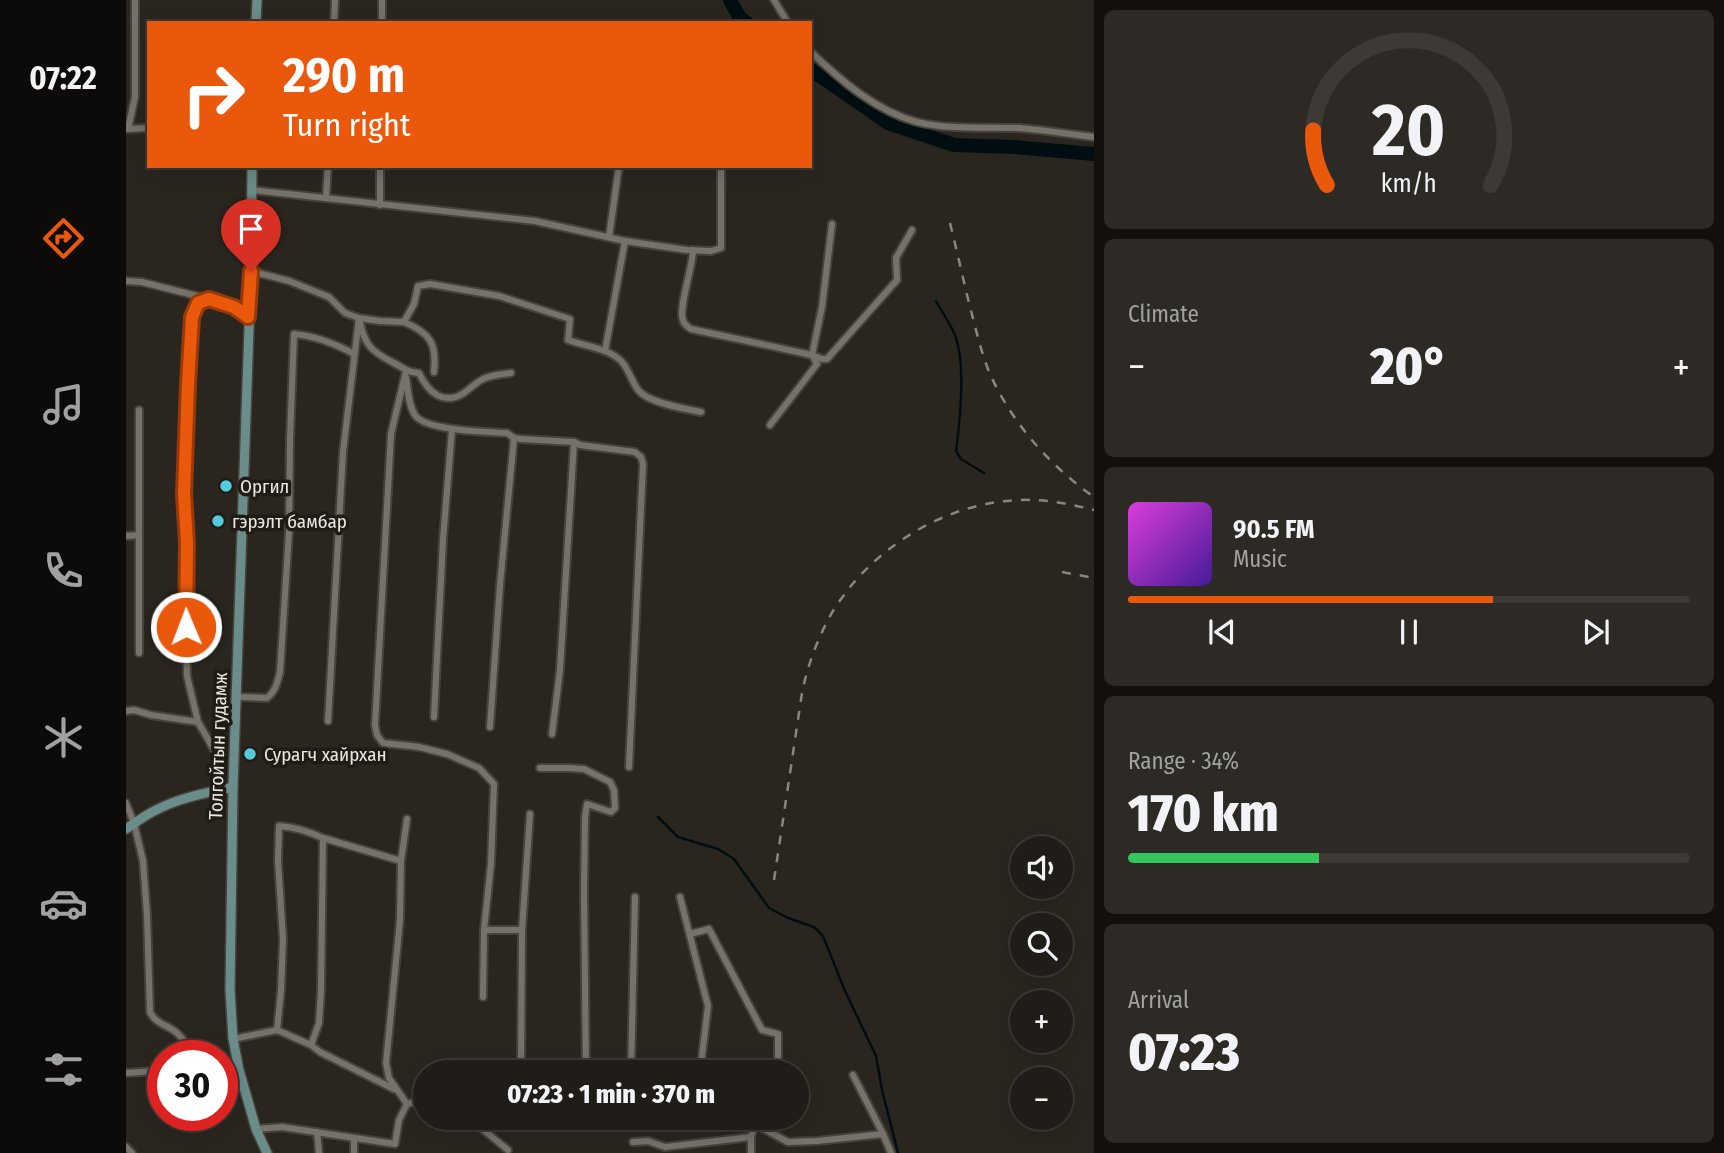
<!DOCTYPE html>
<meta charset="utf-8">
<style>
:root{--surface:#201c17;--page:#2d2924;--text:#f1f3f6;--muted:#a2a1a1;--line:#3d3a36;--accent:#ea580c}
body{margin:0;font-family:"Fira Sans Condensed",sans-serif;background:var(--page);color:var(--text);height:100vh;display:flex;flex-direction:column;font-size:26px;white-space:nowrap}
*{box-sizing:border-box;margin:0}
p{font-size:23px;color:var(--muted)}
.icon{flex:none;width:38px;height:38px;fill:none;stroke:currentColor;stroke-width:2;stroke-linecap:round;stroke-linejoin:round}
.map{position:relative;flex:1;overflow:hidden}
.side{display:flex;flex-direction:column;gap:10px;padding:10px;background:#120f0d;width:630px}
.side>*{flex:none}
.hud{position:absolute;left:21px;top:21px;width:665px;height:147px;border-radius:0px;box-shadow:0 4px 18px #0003,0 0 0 2px var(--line);background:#ea580c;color:#fff;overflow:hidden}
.fabs{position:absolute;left:884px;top:836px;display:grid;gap:14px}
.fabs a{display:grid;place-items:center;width:63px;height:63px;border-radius:50%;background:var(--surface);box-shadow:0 4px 18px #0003,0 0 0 2px var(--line);font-size:35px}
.speed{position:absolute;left:21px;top:1040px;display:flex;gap:14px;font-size:35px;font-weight:700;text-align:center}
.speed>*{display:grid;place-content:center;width:91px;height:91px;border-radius:50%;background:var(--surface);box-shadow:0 4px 18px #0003,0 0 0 2px var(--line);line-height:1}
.speed .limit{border:10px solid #d22;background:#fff;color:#111}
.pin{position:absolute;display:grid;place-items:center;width:60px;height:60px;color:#fff;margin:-72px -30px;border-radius:50% 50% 50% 0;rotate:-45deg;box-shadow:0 0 7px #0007}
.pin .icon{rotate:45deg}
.me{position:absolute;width:77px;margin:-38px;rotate:359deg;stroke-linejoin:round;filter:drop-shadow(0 0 5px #0008)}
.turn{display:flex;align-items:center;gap:24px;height:147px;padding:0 21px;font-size:32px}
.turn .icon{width:91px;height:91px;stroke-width:2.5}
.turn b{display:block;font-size:49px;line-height:60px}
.big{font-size:52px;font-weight:800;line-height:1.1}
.side .widget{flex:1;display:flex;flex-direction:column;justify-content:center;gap:10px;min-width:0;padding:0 24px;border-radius:10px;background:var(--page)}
.side .dial{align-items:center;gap:0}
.dial svg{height:182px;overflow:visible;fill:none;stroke:var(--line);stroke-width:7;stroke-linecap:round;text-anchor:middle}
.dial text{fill:var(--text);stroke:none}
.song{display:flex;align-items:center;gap:21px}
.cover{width:84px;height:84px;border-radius:10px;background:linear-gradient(135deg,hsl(300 70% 55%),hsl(260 70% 35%))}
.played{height:7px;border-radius:4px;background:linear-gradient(90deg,var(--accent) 65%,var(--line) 65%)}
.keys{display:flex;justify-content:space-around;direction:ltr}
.heat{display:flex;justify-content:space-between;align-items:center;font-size:38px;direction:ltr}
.charge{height:10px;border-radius:5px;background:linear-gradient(90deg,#34c759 34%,var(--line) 0)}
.trip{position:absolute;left:287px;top:1060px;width:396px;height:70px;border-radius:35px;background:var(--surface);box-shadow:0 4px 18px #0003,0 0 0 2px var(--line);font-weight:800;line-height:70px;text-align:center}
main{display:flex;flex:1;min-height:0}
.tabs{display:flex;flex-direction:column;width:126px;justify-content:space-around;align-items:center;background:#0d0b09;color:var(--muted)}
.tabs .icon{width:49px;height:49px}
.tabs .active{color:var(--accent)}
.tabs b{font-size:32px;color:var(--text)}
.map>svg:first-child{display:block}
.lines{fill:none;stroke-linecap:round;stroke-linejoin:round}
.stream{stroke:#010e11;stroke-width:2.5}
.river{stroke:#010e11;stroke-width:14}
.minor-casing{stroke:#46433c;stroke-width:10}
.secondary-casing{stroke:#46433c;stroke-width:12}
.minor{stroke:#767169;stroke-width:6}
.secondary{stroke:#6a8d8c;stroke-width:9}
.rail{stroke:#89857f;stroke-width:2.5;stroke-dasharray:9 9;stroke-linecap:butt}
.route-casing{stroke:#983908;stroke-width:18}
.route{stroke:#ea580c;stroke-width:12}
.poi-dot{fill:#53cbdb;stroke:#201c15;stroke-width:2.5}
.labels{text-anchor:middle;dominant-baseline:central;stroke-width:7;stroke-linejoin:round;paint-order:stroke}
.poi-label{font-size:19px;fill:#e9e6e1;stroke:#201c15;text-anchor:start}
.street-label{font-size:19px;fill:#e9e6e1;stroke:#201c15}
</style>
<main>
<nav class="tabs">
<b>07:22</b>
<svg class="icon active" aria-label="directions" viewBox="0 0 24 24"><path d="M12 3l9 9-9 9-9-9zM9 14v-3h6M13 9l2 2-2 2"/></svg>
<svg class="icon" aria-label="music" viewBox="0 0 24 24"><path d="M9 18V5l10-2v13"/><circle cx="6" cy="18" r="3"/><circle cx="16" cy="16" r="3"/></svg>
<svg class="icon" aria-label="phone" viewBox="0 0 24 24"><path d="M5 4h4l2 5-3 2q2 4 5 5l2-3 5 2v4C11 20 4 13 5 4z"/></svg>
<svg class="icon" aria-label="climate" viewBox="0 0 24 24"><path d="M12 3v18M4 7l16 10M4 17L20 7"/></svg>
<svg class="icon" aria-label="car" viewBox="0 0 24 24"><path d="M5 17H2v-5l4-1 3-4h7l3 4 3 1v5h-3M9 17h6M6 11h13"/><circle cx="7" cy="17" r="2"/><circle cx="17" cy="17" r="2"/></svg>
<svg class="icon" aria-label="filters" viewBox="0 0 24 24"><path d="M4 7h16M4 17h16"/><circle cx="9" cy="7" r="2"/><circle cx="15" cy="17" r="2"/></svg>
</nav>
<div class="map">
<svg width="968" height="1153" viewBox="0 0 968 1153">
<rect width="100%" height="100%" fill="#2a261f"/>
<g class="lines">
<g class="stream">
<path d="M810,301C816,312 824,323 829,335C840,364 834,421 830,451L835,459L858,473"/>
<polyline points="532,817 552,837 592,849 608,859 643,908 662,918 688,927 697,936 719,991 750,1056 756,1090 772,1153"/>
</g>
<g class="river">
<polyline points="604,0 614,18 621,23"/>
<polyline points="684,69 762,123 828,145 888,147 968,154"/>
</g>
<g class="minor-casing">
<g id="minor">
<polyline points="648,0 662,23"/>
<polyline points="208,23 209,0"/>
<polyline points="256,23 256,0"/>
<path d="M684,51C714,80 750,111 791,122C823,130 860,127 893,128C918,130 943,134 968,137"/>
<polyline points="0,129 23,128"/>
<polyline points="2,129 9,97 9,0"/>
<polyline points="126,190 409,221 499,241 561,250 585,251 595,248 595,166"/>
<polyline points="200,197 202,166"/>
<polyline points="254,205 254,166"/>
<polyline points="483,237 493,166"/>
<path d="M567,250C567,267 552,308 557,320C558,325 561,326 565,329L686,355L696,359H701L771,280L770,258L786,230"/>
<path d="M125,271L163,281L203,297L219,313L233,318C238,344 244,351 268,363C279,369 281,372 293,373C302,392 317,406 338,393C344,388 350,383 357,379C365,375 376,374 385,373"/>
<polyline points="0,281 16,282 83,299 108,307 122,317"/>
<path d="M278,322C304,333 311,343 308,372"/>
<polyline points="479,351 499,241"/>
<polyline points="280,371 265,434 249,725 251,735 257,743 293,747 321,754 353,768 368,784 365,863 358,930 357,997"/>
<path d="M280,377C282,388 282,405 289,415C299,431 362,432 381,433L388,438L395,439L448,442L454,445L509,452L515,457L517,464L503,767"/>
<polyline points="13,410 13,653"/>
<polyline points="644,425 691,364 686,355 696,307 706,224"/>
<polyline points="0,536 13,535"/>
<path d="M112,697L141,698C150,691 151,683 154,672L163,532L164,439L168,334C190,336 208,343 228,354"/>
<polyline points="0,711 8,710 25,715 72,722 94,760 95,790"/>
<polyline points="308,717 317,540 326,429"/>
<path d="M202,721L217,452L233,318L254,321L278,322L288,304L292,286L304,284L373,296L444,319L442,340C459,346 479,348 493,359C503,367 505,382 513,391C523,403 560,409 575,412"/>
<polyline points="72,722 61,676 59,578 61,543 58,494 62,384 66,317 72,303 83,299"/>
<polyline points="364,727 374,585 388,438"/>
<polyline points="426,734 434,670 448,442"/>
<polyline points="414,768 443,768 458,769 484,782 488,790 489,808 485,812 461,804 459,817 458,892 460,1073"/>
<path d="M0,803L8,823L17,861L21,915L24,1012C29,1024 43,1025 52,1034C59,1040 61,1047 63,1055"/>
<polyline points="281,819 275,861 274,920 260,1063 263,1078 281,1104"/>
<polyline points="554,897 582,1006 574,1073"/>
<polyline points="358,930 396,930"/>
<polyline points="564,934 583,929 636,1030 652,1034 652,1058"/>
<path d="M151,1030L155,991L157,939L152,861L153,826C168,827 184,832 197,838L275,861"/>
<polyline points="107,1039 151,1030 185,1045 194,1052 268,1089"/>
<polyline points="185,1045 193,1023 195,991 197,838"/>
<polyline points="96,1069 101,1070 113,1070"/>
<polyline points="0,1073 30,1071 37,1069"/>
<polyline points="395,1073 396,930 404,814"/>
<polyline points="505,1073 509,897"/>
<polyline points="727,1075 757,1134"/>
<polyline points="343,1118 382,1150"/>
<polyline points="611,1118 625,1122 662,1142 691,1141 757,1134 765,1153"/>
<polyline points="130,1129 156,1127 269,1144 273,1120 281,1104 299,1099"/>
<polyline points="191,1132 193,1153"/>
<polyline points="625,1137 625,1153"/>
<polyline points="228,1138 228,1153"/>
<polyline points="507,1142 522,1141 539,1147 625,1137 629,1125"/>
<polyline points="0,1147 6,1153"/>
</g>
</g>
<g class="secondary-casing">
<g id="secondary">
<polyline points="130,23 131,0"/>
<polyline points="126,166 125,271 107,787 104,990 107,1039 113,1070 130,1129 141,1153"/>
<path d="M0,829C9,823 18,816 28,811C52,798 80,793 107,787"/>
</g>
</g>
<use href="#minor" class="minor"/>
<use href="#secondary" class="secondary"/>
<g class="rail">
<path d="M824,223C831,251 837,279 844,307C850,329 855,353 864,374C886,423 924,466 968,497"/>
<polyline points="936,572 968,578"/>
<path d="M648,880L676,693C682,663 693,635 708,609C713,601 719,594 724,587C765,537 829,502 894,500C920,499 944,504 968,510"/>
</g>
</g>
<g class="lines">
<g class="route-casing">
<polyline id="route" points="60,627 61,542 58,494 62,384 66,317 72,303 83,299 108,307 122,317 125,271"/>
</g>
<use href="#route" class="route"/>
</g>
<g class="poi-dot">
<circle cx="100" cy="486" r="7"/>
<circle cx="92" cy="521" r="7"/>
<circle cx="124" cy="754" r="7"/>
</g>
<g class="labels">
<g class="poi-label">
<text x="114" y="486">Оргил</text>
<text x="106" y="521">гэрэлт бамбар</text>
<text x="138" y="754">Сурагч хайрхан</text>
</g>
<g class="street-label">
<text transform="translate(92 746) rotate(-88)">Толгойтын гудамж</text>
</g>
</g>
</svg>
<div class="fabs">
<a><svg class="icon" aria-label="sound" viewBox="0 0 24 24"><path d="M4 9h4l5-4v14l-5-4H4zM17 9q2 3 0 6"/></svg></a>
<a><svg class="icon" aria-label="search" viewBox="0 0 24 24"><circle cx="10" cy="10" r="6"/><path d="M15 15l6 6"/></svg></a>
<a>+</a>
<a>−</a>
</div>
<div class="speed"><div class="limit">30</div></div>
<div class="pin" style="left:125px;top:271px;background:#d93025"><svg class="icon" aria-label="arrive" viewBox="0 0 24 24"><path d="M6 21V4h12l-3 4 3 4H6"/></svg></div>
<svg class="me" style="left:60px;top:627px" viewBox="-20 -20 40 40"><circle r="17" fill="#ea580c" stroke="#fff" stroke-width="3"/><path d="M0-11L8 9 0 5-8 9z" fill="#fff"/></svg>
<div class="trip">07:23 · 1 min · 370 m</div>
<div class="hud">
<div class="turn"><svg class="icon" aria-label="right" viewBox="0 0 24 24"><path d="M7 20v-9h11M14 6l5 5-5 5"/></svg><div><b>290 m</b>Turn right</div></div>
</div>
</div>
<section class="side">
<div class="widget dial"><svg viewBox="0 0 100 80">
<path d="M14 69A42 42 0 1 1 86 69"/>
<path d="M14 69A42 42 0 0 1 8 45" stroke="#ea580c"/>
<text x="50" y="56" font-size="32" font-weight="700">20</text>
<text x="50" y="72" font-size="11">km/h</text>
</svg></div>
<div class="widget"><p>Climate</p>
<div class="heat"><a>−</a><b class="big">20°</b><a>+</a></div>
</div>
<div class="widget">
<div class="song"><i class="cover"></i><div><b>90.5 FM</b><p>Music</p></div></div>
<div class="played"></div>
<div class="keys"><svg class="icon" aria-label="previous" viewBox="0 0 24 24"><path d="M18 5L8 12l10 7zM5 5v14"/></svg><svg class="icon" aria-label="pause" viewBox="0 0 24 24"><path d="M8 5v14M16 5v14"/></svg><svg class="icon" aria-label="next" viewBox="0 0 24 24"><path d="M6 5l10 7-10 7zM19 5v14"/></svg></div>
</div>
<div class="widget"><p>Range · 34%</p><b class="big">170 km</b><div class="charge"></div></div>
<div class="widget"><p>Arrival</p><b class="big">07:23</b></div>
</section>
</main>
